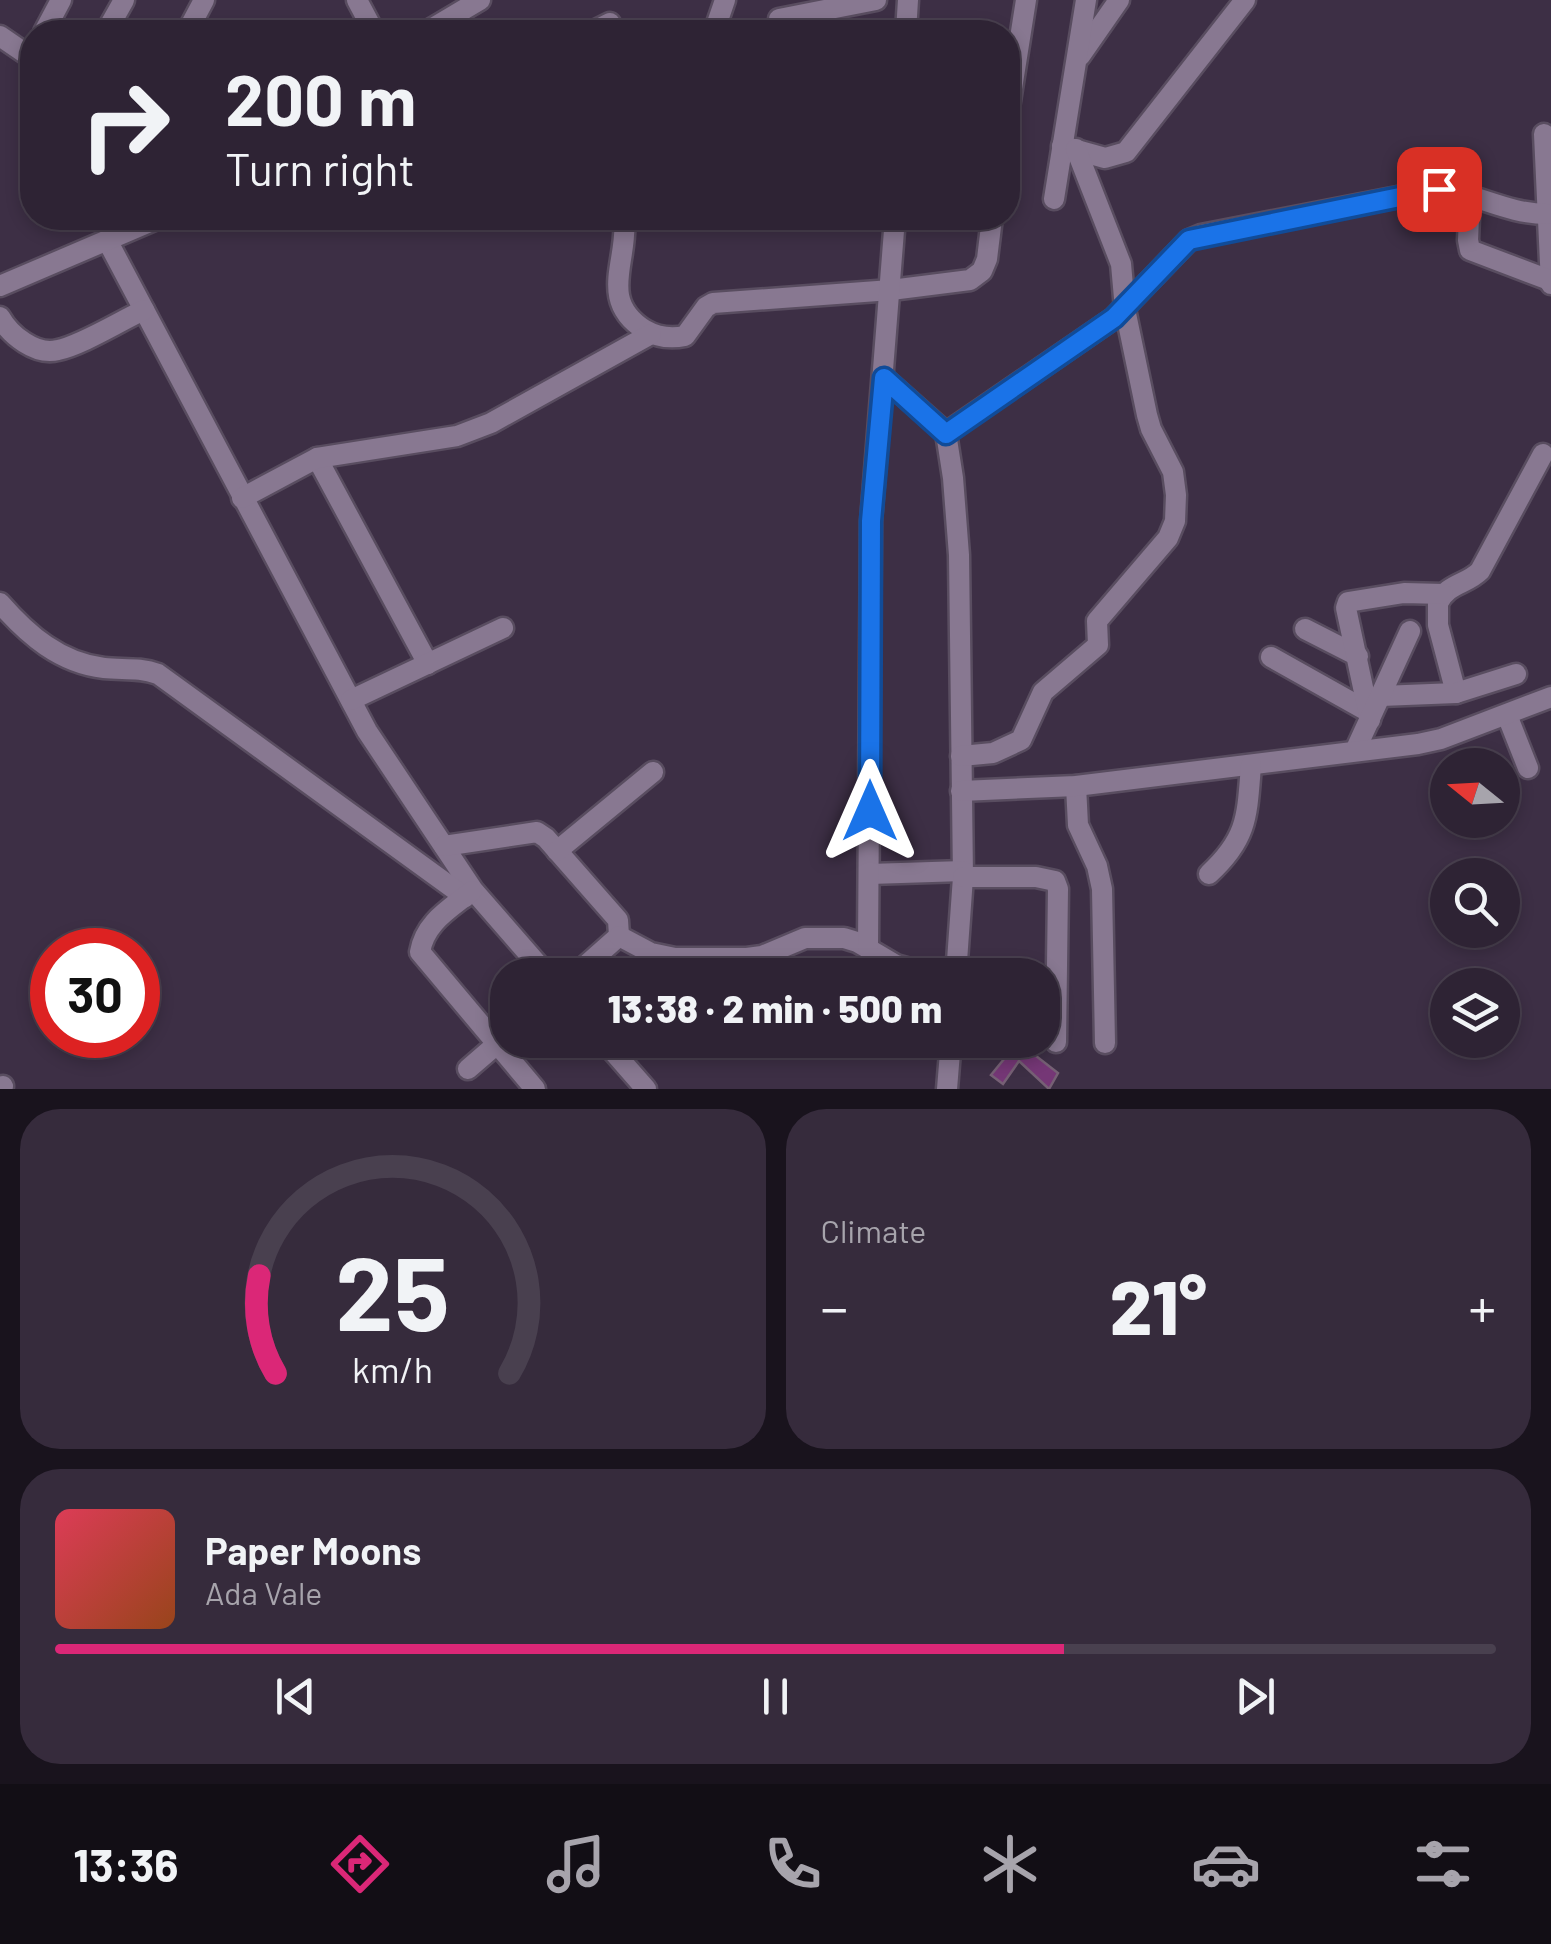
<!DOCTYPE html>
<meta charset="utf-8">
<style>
:root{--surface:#2e2334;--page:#362b3c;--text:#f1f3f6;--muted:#a7a4ac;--line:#49404f;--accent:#db2777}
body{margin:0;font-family:Barlow,sans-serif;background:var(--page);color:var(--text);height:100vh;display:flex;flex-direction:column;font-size:38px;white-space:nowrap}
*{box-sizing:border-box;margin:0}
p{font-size:32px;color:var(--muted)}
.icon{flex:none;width:55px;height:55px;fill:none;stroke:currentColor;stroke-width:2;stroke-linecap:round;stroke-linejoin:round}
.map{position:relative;height:1089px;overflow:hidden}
.panel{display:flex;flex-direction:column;gap:20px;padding:20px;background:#19131d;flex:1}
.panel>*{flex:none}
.hud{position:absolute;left:20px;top:20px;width:1000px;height:210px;border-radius:40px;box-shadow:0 5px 15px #0003,0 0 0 2px var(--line);background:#2e2334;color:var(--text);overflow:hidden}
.needle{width:65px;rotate:288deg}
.buttons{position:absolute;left:1430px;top:748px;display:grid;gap:20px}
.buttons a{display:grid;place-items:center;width:90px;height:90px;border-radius:50%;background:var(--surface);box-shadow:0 5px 15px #0003,0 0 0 2px var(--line);font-size:50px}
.speed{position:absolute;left:30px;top:928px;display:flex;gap:20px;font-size:50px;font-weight:700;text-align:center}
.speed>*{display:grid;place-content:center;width:130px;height:130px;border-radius:50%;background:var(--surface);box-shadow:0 5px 15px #0003,0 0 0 2px var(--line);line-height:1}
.speed .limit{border:15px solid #d22;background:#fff;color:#111}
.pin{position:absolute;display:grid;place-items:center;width:85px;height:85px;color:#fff;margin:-42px;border-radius:20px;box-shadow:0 5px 15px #0006}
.me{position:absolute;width:110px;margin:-55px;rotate:0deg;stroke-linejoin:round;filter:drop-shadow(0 0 8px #0008)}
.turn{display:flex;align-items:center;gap:35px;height:210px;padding:0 40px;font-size:45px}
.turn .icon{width:130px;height:130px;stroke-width:2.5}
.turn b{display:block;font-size:70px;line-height:85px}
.big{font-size:75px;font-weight:800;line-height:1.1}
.panel .card{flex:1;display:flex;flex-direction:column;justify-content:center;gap:15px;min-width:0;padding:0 35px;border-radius:40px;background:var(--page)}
.panel .dial{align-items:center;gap:0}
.dial svg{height:260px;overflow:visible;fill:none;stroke:var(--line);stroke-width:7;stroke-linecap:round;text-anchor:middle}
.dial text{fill:var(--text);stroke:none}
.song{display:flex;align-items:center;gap:30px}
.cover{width:120px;height:120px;border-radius:15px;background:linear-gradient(135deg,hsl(350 70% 55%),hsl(20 70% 35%))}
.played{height:10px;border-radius:5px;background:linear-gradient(90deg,var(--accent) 70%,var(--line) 70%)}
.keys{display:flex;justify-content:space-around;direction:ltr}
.heat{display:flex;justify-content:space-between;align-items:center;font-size:55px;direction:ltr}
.panel .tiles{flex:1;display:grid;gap:20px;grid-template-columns:1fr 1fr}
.card:last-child{grid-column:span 2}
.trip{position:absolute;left:490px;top:958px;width:570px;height:100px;border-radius:40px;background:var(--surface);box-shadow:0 5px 15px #0003,0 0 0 2px var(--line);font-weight:800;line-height:100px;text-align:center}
.menu{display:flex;height:160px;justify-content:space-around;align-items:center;background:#120e15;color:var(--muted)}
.menu .icon{width:70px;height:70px}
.menu .selected{color:var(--accent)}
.menu b{font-size:45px;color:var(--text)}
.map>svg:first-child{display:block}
.building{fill:#753776;stroke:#766075;stroke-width:2.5}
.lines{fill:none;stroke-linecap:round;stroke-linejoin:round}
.minor-casing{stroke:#594d60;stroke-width:25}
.minor{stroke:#887891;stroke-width:20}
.route-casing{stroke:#114b97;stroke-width:25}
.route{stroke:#1a73e8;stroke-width:18}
</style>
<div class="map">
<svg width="1551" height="1089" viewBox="0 0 1551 1089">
<rect width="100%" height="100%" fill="#3d2f45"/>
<polygon class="building" points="1018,1042 1058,1073 1049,1089 1019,1061 1003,1084 991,1075"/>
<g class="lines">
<g class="minor-casing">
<g id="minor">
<polyline points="357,0 374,32"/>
<polyline points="779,19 876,0"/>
<polyline points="44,32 61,0"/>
<polyline points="106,32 124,0"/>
<polyline points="187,32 204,0"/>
<polyline points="426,32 480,0"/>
<polyline points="592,32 610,23"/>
<polyline points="714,32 725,0"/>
<polyline points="906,32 908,0"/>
<polyline points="0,36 32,58"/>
<polyline points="1080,56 1119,0"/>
<polyline points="1008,114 1026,0"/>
<polyline points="1544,134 1551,284"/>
<polyline points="1062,146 1105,158 1126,152 1245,0"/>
<polyline points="1470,195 1468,240 1470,250 1549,280"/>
<polyline points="1054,199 1086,0"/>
<path d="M624,218C629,260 597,300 645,330C657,337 670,339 685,336L706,307L713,303L891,290L970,280L982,271L987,259L992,218"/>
<polyline points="107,240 367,731 473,890 547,975"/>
<polyline points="0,286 159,218"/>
<path d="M0,317C10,335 36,356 58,350C82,345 120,321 144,310"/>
<polyline points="884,378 946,433 953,478 959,555 963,877 956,975"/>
<path d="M946,433L1114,318L1189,240L1201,235L1439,189C1477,194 1508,214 1547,214"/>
<polyline points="317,458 428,664"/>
<polyline points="242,498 317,458 457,436 491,423 651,334"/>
<path d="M0,603C28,635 60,663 104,668C123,670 139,667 158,674L465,897"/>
<polyline points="1305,629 1358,656"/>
<polyline points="1271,657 1369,712"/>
<path d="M1456,693L1438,625V603C1448,583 1466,585 1480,571L1543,454"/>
<polyline points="1381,696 1456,693 1516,674"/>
<polyline points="351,700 503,628"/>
<polyline points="1507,715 1528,768"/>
<polyline points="1370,720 1346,608 1348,602 1404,593 1443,594"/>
<polyline points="1355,751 1410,631"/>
<polyline points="961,756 993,753 1021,740 1043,692 1098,645 1097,621 1168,538 1175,521 1176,495 1173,472 1151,429 1147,415 1125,309 1121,264 1076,149"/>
<polyline points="1076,786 1078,825 1097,866 1102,889 1105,1043"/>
<polyline points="961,791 1076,786 1418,744 1441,739 1551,697"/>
<polyline points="444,846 537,832 546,838 618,920 619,936 575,975"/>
<polyline points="557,851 653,772"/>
<polyline points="870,874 963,871"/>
<path d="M1209,874C1248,838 1247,816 1251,765"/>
<polyline points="963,877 1036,877 1055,881 1058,889 1056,1042"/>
<path d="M472,891C450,909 425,922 420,952L535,1089"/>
<polyline points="619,936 651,953 675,958 747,958 762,956 805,938 844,938 857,942 896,965 932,975"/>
<polyline points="868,947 871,521 895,218"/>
<polyline points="603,1040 646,1089"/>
<polyline points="468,1069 505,1037"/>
<polyline points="1,1089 3,1086"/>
<polyline points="947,1089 951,1040"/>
</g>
</g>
<use href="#minor" class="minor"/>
</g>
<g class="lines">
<g class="route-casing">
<polyline id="route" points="870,811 871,521 884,378 946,434 1114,318 1189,240 1439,189"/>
</g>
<use href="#route" class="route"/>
</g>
</svg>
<div class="buttons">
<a><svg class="needle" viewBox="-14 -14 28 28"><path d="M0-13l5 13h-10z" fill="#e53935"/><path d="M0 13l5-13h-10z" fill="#a7a4ac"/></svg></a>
<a><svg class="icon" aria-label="search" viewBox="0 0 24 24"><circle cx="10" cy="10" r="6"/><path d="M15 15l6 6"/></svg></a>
<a><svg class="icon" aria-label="layers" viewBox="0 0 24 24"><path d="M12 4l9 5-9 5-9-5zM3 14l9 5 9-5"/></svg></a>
</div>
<div class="speed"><div class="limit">30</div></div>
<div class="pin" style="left:1439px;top:189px;background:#d93025"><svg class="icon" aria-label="arrive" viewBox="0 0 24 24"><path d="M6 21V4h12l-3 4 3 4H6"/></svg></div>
<svg class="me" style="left:870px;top:811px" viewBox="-20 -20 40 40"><path d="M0-17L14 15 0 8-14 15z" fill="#1a73e8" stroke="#fff" stroke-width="4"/></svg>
<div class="trip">13:38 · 2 min · 500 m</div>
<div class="hud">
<div class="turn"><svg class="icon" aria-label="right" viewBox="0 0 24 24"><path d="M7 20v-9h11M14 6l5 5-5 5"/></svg><div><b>200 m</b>Turn right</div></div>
</div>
</div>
<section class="panel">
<div class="tiles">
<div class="card dial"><svg viewBox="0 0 100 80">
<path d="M14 69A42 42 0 1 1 86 69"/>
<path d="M14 69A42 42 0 0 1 9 39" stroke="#db2777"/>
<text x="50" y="56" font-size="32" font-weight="700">25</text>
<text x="50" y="72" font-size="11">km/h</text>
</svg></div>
<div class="card"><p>Climate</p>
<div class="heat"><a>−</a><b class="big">21°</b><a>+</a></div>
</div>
<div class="card">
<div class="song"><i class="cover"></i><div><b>Paper Moons</b><p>Ada Vale</p></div></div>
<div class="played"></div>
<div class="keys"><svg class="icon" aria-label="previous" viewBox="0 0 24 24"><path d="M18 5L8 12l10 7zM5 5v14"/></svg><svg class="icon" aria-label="pause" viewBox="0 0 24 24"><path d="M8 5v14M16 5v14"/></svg><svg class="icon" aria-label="next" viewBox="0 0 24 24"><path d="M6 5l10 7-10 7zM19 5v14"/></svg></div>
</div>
</div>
</section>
<nav class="menu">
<b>13:36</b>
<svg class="icon selected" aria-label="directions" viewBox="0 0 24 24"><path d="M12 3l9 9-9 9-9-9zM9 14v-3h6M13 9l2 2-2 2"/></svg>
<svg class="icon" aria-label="music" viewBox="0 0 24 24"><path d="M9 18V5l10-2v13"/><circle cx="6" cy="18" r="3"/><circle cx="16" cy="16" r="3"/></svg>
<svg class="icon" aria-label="phone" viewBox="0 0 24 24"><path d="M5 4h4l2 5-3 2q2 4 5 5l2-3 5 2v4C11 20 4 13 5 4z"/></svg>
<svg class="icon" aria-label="climate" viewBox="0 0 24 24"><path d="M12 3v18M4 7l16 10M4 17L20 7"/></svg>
<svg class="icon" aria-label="car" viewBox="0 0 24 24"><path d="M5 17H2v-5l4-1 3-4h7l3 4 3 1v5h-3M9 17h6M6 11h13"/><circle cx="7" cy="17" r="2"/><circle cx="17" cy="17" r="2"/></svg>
<svg class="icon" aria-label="filters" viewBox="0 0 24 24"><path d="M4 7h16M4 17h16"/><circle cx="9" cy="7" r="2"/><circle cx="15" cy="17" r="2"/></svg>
</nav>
